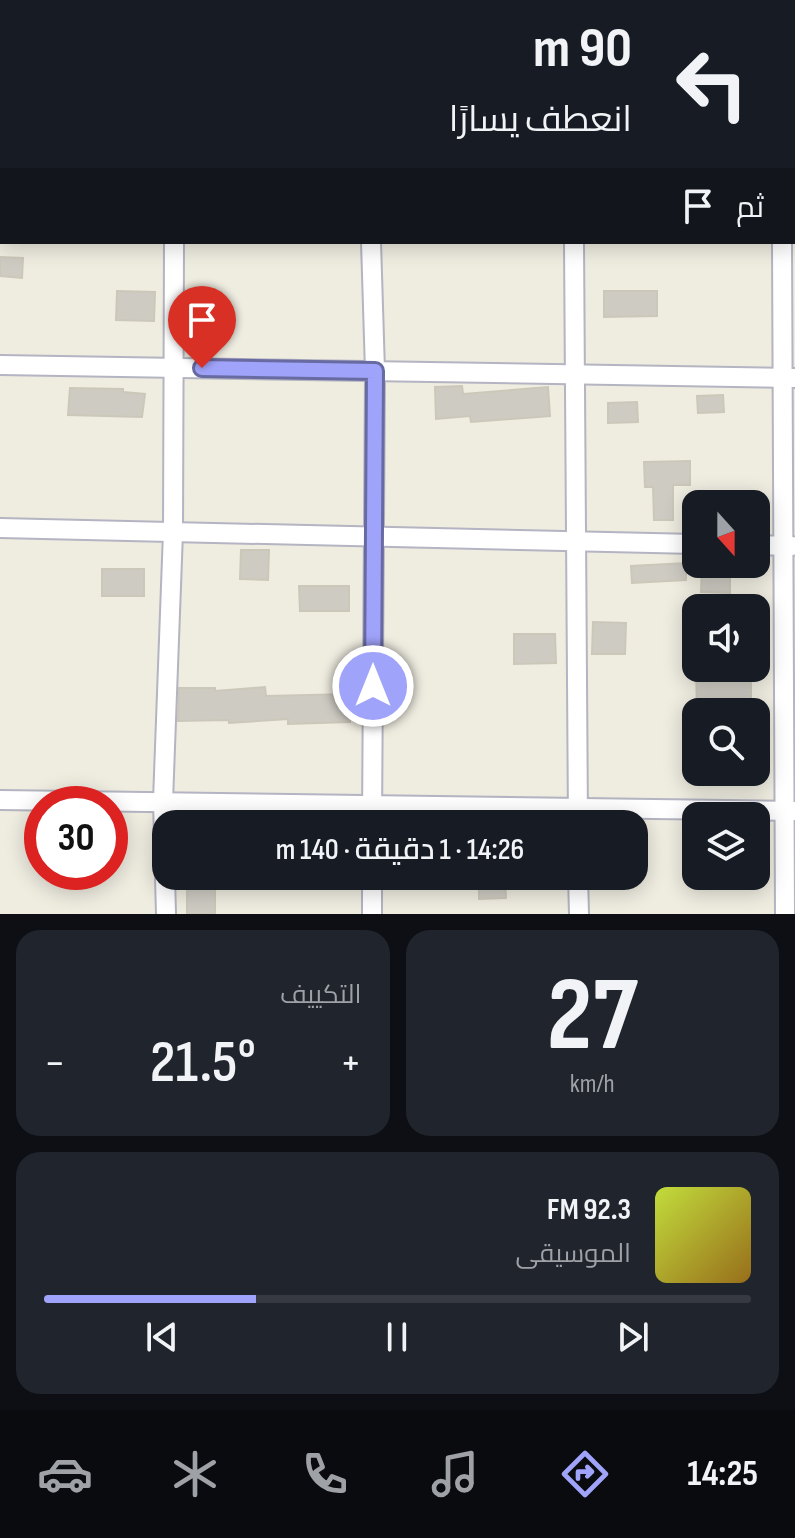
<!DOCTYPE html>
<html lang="ar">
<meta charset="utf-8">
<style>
:root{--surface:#171b24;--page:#20242c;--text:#f1f3f6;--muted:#9ea1a6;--line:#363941;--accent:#a0a3fa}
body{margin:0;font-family:"Sofia Sans Condensed",Cairo,sans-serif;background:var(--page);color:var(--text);direction:rtl;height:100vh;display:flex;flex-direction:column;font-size:30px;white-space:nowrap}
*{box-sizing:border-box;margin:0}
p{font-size:26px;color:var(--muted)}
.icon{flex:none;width:44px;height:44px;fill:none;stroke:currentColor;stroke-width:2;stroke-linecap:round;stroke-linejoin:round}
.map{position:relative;height:914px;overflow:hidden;direction:ltr}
.details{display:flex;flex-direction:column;gap:16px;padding:16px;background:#0d0f14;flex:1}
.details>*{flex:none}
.hud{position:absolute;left:0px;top:0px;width:796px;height:244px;box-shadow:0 4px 20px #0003;direction:rtl;background:#171b24;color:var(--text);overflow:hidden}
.needle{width:52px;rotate:159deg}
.tools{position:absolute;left:682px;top:490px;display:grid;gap:16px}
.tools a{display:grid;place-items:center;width:88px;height:88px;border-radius:16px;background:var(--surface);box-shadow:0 4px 20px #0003;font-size:40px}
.speed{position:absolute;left:24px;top:786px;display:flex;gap:16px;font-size:40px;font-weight:700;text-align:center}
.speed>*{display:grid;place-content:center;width:104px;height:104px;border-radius:50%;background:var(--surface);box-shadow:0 4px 20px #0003;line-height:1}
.speed .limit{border:12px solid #d22;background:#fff;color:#111}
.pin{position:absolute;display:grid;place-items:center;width:68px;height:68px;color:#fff;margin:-82px -34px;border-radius:50% 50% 50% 0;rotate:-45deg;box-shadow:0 0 8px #0007}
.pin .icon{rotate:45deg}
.me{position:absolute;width:88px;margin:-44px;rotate:0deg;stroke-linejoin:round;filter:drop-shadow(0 0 6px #0008)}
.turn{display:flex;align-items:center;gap:28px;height:168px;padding:0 32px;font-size:36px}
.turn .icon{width:104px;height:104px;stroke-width:2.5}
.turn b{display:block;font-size:56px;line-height:68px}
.then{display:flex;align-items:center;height:76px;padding:0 32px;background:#0003;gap:16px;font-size:30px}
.big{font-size:60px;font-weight:600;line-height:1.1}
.details .tile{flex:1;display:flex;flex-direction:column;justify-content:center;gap:12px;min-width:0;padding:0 28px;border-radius:24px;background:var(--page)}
.details .dial{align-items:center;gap:0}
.dial b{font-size:104px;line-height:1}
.song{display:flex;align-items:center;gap:24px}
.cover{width:96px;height:96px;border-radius:12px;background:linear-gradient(135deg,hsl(70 70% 55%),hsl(40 70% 35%))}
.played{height:8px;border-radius:4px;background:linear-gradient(90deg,var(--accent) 30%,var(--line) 30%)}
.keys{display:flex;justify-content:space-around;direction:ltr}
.heat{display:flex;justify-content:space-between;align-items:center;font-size:44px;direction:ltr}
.details .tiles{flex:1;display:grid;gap:16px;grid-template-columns:1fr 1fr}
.tile:last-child{grid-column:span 2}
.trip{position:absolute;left:152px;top:810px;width:496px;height:80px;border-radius:24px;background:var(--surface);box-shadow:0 4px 20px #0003;font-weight:600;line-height:80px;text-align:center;direction:rtl}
.menu{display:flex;height:128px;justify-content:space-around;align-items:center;background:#090b0e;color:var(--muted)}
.menu .icon{width:56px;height:56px}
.menu .selected{color:var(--accent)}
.menu b{font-size:36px;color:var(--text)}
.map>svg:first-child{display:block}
.building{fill:#cecbc3;stroke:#ccc8b9;stroke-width:2}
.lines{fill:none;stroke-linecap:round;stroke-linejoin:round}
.minor-casing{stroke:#b4b4c2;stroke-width:22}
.minor{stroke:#fff;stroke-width:18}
.route-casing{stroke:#686aa2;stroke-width:20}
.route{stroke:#a0a3fa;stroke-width:14}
</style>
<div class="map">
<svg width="795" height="914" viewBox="0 0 795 914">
<rect width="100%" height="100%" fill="#efece0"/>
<g class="building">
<polygon points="0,257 23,258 22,278 0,276"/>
<polygon points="117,291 155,292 154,321 116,320"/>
<polygon points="604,291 657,291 657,316 604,317"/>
<polygon points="462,386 463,394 548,387 550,416 471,422 470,416 436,419 435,387"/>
<polygon points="70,388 123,389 123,392 145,394 142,417 68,415"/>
<polygon points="723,395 724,412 698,413 697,396"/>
<polygon points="637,402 638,422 608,423 608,403"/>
<polygon points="690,461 690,485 673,485 673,520 654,520 653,487 645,487 644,462"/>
<polygon points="241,550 269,550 268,580 240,579"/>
<polygon points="686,563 686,580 632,583 631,566"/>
<polygon points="702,564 730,564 730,593 701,592"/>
<rect x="102" y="569" width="42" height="27"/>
<polygon points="299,586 349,586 349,611 300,611"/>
<polygon points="593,622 626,623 625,654 592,654"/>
<polygon points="514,634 555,634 556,663 514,664"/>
<polygon points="696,668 751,668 751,712 697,712"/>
<polygon points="265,687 266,696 350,694 350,722 288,724 288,719 229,723 229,720 178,721 179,688 215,688 215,691"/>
<polygon points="479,876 505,876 506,898 479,899"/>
<rect x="187" y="888" width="28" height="26"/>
</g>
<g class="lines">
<g class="minor-casing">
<g id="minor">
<polyline points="572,0 572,2"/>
<polyline points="781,0 781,2"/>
<polyline points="176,2 176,0"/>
<polyline points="368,2 368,0"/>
<polyline points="0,154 2,154"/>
<polyline points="794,169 795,169"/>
<polyline points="371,242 375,371 372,824"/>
<polyline points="574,242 578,824"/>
<polyline points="782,242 785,914"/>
<polyline points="0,365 795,378"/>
<polyline points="0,528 696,544"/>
<polyline points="756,545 792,546"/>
<polyline points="0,800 795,811"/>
<polyline points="578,876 579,914"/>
<polyline points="166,914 163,801 173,532 174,242"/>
<polyline points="372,914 372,876"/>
</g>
</g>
<use href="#minor" class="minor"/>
</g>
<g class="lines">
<g class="route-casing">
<polyline id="route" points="202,368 375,371 373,686"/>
</g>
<use href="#route" class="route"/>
</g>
</svg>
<div class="tools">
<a><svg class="needle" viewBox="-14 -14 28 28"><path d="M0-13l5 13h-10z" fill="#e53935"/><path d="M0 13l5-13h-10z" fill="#9ea1a6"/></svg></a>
<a><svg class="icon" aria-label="sound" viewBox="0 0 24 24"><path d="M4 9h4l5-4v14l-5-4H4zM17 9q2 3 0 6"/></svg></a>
<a><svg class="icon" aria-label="search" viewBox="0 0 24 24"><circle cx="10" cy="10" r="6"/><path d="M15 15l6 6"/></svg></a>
<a><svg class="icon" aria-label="layers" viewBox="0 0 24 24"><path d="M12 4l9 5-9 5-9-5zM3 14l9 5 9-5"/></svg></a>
</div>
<div class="speed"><div class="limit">30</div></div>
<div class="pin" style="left:202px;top:368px;background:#d93025"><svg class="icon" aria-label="arrive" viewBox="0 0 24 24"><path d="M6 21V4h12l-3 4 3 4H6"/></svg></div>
<svg class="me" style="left:373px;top:686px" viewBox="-20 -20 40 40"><circle r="17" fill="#a0a3fa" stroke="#fff" stroke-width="3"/><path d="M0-11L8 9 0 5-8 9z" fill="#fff"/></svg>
<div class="trip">14:26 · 1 دقيقة · 140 m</div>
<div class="hud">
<div class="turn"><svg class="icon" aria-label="left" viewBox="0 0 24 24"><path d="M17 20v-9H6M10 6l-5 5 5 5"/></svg><div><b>90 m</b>انعطف يسارًا</div></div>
<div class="then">ثم<svg class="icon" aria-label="arrive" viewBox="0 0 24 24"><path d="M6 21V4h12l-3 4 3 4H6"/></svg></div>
</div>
</div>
<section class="details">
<div class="tiles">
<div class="tile dial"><b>27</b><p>km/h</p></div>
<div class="tile"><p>التكييف</p>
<div class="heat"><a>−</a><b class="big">21.5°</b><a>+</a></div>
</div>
<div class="tile">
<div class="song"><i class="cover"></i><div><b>92.3 FM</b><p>الموسيقى</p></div></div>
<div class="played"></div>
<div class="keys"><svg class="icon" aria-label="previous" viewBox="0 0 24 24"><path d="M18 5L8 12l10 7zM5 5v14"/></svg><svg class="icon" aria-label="pause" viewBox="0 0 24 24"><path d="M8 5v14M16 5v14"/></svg><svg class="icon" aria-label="next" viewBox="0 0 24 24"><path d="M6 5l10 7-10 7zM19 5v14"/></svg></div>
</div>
</div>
</section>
<nav class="menu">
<b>14:25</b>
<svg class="icon selected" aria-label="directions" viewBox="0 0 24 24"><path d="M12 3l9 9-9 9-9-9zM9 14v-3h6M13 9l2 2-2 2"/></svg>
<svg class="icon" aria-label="music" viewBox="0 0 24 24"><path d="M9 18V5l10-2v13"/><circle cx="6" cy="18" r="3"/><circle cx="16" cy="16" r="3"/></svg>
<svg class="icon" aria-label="phone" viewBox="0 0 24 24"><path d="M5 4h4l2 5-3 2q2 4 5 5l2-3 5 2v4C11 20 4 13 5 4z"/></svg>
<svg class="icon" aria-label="climate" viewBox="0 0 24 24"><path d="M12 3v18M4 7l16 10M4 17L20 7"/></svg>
<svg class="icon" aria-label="car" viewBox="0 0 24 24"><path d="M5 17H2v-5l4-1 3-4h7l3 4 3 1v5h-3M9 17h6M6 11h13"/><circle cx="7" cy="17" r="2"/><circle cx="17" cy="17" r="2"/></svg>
</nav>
